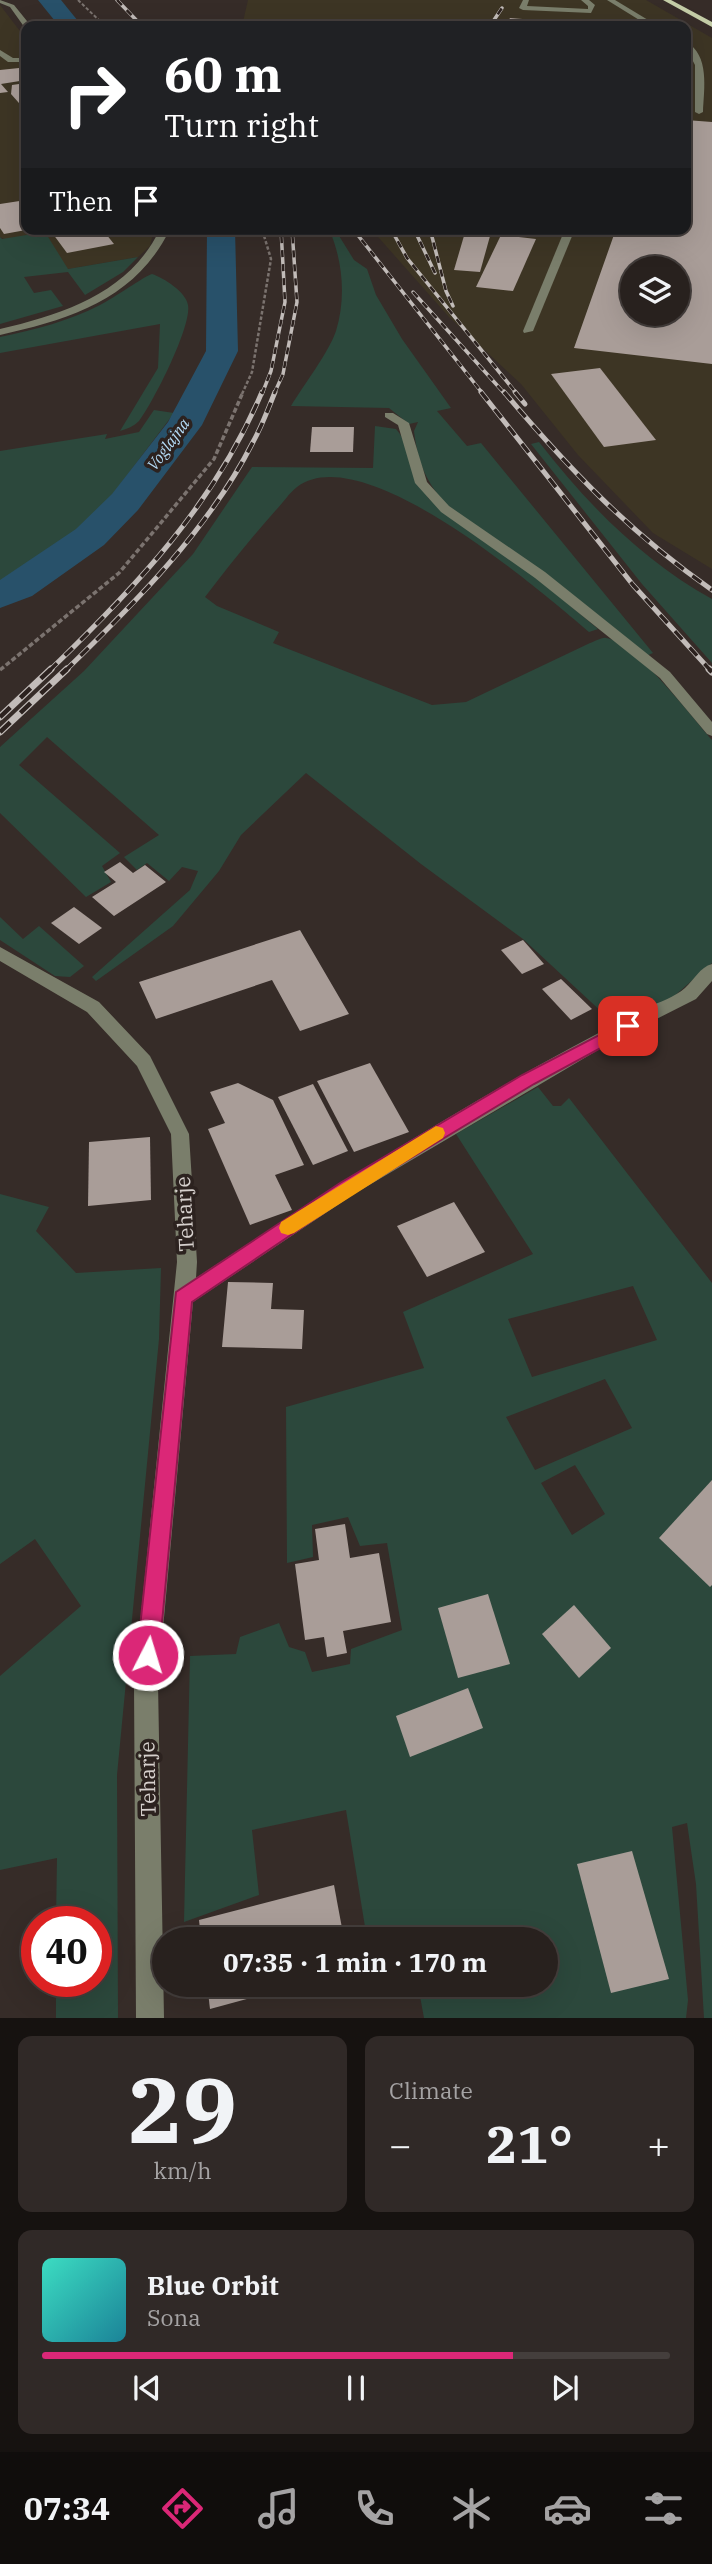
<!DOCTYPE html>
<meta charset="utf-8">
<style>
:root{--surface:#28211e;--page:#302927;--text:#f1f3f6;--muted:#a5a3a4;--line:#443e3c;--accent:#db2777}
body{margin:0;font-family:"IBM Plex Serif",serif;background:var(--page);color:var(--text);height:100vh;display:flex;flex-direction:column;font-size:26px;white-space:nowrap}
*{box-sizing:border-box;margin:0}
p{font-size:23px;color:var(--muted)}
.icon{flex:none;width:38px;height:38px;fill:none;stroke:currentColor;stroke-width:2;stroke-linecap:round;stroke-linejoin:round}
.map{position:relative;height:2018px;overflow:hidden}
.drawer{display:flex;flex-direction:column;gap:18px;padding:18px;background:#161210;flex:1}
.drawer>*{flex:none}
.guide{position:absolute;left:21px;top:21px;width:670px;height:214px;border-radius:14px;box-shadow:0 7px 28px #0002,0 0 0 2px var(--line);background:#202124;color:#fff;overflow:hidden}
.fabs{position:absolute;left:620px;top:256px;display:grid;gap:14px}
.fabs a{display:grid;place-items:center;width:70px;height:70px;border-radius:50%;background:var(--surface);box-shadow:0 7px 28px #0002,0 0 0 2px var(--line);font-size:35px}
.speed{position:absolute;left:21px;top:1906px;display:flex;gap:14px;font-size:35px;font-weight:700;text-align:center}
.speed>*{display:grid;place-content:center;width:91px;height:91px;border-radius:50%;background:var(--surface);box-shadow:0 7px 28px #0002,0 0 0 2px var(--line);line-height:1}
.speed .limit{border:10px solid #d22;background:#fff;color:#111}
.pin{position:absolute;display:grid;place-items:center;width:60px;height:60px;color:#fff;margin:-30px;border-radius:14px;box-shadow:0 4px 10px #0006}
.me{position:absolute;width:77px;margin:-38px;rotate:5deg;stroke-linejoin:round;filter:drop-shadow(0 0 5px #0008)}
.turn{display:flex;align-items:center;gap:24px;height:147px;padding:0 28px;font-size:32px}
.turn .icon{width:91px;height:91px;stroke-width:2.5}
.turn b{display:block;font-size:49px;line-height:60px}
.then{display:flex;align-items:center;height:66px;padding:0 28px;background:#0003;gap:14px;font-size:26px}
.big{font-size:52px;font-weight:800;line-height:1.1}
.drawer .card{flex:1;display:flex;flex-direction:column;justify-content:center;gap:10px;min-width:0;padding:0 24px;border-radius:14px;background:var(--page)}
.drawer .dial{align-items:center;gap:0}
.dial b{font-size:91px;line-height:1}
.song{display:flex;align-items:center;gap:21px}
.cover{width:84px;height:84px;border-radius:10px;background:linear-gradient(135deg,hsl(170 70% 55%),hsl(190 70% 35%))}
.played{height:7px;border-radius:4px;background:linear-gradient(90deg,var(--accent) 75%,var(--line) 75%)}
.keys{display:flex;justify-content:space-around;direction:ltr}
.heat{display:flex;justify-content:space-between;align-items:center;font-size:38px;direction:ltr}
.drawer .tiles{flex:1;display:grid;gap:18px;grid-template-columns:1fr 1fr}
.card:last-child{grid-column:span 2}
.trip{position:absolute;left:152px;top:1927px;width:406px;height:70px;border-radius:35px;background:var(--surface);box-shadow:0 7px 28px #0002,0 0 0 2px var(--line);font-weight:800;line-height:70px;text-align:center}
.tabs{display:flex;height:112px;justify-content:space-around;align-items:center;background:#100d0c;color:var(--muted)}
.tabs .icon{width:49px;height:49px}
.tabs .on{color:var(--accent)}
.tabs b{font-size:32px;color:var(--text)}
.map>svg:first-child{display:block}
.industrial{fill:#3d3524;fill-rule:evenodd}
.green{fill:#2c483c;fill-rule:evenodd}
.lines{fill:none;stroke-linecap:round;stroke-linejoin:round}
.river{fill:#28516a;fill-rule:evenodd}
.building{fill:#a99d98;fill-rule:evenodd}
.path-far2{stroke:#7b736f;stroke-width:2;stroke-dasharray:3.5 2;stroke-linecap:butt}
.path-far1{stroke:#7b736f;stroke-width:2.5;stroke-dasharray:3.5 2;stroke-linecap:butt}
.path{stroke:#7b736f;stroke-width:3.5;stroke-dasharray:5 2.5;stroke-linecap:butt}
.minor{fill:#7a7e6b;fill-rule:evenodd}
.major{fill:#c4cda7;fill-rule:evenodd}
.rail-far2-casing{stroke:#c2bcb9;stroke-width:3.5}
.rail-far1-casing{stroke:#c2bcb9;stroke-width:5}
.rail-casing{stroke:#c2bcb9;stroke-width:7}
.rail-far2{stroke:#2c221f;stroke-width:2.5;stroke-dasharray:7;stroke-linecap:butt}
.rail-far1{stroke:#2c221f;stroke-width:3.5;stroke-dasharray:11;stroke-linecap:butt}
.rail{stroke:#2c221f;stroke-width:4.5;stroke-dasharray:14;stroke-linecap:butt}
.route{fill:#db2777;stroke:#8e194d;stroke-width:2}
.slow{fill:#f59e0b}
.labels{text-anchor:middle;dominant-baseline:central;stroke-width:7;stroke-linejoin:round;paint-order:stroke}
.far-water-label{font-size:16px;font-style:italic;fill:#b4dbf6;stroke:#2c221f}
.near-street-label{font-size:21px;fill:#d6d0cd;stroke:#2c221f}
</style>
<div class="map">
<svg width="712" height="2018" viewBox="0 0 712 2018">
<rect width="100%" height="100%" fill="#362c28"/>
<g class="industrial">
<path d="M248,0H646L712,38V569L653,533L578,455L521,384L449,317L371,229H686V26H242ZM632,268H677V313H632Z"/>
<polygon points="0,5 26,39 26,229 154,229 150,246 138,257 68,269 0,237"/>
</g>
<g class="green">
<path d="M330,231H336L354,260L367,269L376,295L402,339L451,408L437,411L467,446L481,443L653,653L646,656L449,508C427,483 418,465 414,431L418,422L409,424L389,408L291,406C303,386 329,352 336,331C346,298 343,263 330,231Z"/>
<polygon points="45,232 68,269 138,257 123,272 85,295 68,272 24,277 34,293 51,290 63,306 0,324 0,237 2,239"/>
<path d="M152,274C164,278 186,292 188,305C192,326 153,403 139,421C134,426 127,429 120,431L158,368L160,324L0,353V337C34,330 69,321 100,305C111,300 146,275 152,274Z"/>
<polygon points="154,410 174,413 90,524 0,582 0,451 107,434 105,439 139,432"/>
<path d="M375,426L396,429C413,449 414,477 429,499L536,577L598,629L589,632C539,590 363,437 297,487C289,493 283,503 276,510C251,538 228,567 205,597L217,606L279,632L273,643L432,705L466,702L590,643C594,642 602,637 606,638C634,641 692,717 712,740V963L672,998L618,1027L523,939L421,864L306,773L241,835L219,871L173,926L96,981L92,977L190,890L198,871L182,867L169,881L147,863L137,870L124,857L159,835L47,737L19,765L120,853L102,866L111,882L86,897L0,813V747L84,671L193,554L252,467L373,468Z"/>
<path d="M539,442C587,504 643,561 712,599V663L642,584L531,444Z"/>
<polygon points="0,917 23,939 39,926 84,966 70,977 55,976 0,940"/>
<path d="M538,1087L553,1106H561L569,1098L712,1283V2018H704L696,1884L687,1823L672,1827L688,2000L686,2018H424L418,1985L546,1984V1939H367L346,1810L252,1830L259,1895L184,1922L190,1656L236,1654L240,1637L279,1623L289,1647L305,1652L312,1672L350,1664L351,1649L402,1630L387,1543L360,1546L348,1517L312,1525L313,1557L287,1563L286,1407L424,1368L403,1312L533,1254L456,1134ZM633,1286L657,1340L532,1377L508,1319ZM605,1379L632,1428L535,1470L506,1417ZM575,1465L605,1514L572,1535L541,1483Z"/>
<polygon points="0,1194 49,1207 36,1231 76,1273 161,1268 159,1339 117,1775 118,2018 56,2018 56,1981 96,1981 96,1922 56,1921 57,1858 0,1870 0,1676 81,1606 35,1539 0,1564"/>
</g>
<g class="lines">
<g class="river">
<polygon points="38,0 61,0 82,26 59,26"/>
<polygon points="207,229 235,229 238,351 202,425 138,510 104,545 32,596 0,608 0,580 76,529 112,494 168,422 206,351"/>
</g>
</g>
<g class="building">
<polygon points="510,18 585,24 585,26 505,26"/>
<polygon points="19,68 26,76 26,80 1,84 8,92 0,93 0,70"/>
<polygon points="26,83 26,111 11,94 12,85"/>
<path d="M686,120L712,122V364L574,348L616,229H686ZM632,268H677V313H632Z"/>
<polygon points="26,200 26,230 4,234 0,228 0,204"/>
<polygon points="82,229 102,229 114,244 67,253 53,234"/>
<polygon points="466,229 492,229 480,272 454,270"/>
<polygon points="502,229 539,229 535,237 500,233"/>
<polygon points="501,235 536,239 513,291 476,287"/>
<polygon points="600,368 656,440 604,447 551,374"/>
<polygon points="312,427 354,427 353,452 310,452"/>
<polygon points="120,862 133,873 145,865 166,882 114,916 92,897 116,882 104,872"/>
<polygon points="74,907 102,928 79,944 51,923"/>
<polygon points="300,930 349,1014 300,1031 272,980 156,1019 139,982"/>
<polygon points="523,940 544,964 522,974 501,950"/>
<polygon points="561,979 592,1009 571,1020 542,989"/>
<polygon points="370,1063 409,1132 354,1152 317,1081"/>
<polygon points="238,1083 273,1100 304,1165 275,1175 292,1210 250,1225 208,1129 225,1123 210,1092"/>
<polygon points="313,1084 348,1151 313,1165 278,1097"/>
<polygon points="150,1137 151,1200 88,1206 89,1142"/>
<polygon points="454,1202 485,1252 427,1277 397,1226"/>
<polygon points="228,1282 273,1283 271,1309 304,1310 302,1349 222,1347"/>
<polygon points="712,1480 712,1585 710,1587 659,1538"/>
<polygon points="345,1524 350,1558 379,1553 391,1622 343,1631 347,1653 327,1657 324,1637 305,1640 295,1564 319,1560 315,1529"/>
<polygon points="488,1594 510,1664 458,1678 438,1608"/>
<polygon points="574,1605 611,1648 579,1678 542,1634"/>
<polygon points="468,1688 483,1728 410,1757 396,1716"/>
<polygon points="632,1851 669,1979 611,1993 577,1864"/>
<polygon points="334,1885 344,1939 201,1939 199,1920"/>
<polygon points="207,1984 299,1984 299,1985 210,2009"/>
</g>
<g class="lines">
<polyline class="path-far2" points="78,0 105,26"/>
<polyline class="path-far1" points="242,394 252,372 271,259 262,229"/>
<polyline class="path" points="0,670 119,573 214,459 243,392"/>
<g class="minor">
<polygon points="0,0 14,5 31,26 25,28 10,7 0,3"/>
<polygon points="523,0 529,0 527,6 588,9 588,6 581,0 589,0 595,5 591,13 523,10 519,8"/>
<polygon points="607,0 615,0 658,26 649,26"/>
<path d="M686,42C710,55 704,89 703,112L699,114L695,112V65L686,48Z"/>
<polygon points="0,50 13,58 26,58 26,62 8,62 0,56"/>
<path d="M160,229H170C136,299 71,319 0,335V329C65,314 130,292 160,229Z"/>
<polygon points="565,229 575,229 533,331 524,333 523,331"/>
<polygon points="385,413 393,413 409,423 427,482 449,506 545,572 670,672 712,722 712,736 707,734 660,678 535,578 441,512 415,483 398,425 385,417"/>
<path d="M0,947L99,1002L150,1056L189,1134L197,1262L196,1278C342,1181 490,1087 647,1008C659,1002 675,997 685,988C694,980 700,967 712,964V981L696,999L615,1040L354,1194L193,1302L158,1683L164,2018H136L134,1683L177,1262L171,1134L137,1066L87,1012L0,961Z"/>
</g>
<polygon class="major" points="663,0 671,0 712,22 712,27"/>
<g class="rail-far2-casing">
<g id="rail-far2">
<polyline points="117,0 142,26"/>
<polyline points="490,26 502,8"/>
<polyline points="353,229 483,394"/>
<polyline points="391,229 407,258 517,394"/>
<polyline points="414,229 435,273"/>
<polyline points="430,229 446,291 453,306"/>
<polyline points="413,292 505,394"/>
<polyline points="262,394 271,371 285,302 281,229"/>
<polyline points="274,394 283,374 297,302 292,229"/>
</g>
</g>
<g class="rail-far1-casing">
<g id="rail-far1">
<polyline points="481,392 633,585 711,671"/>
<path d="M504,392C569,469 629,532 712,590"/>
<polyline points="515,392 525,404"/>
<path d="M49,671C136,587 214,505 262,392"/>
<path d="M65,671C135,603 209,529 253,442C262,426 268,409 275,392"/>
</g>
</g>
<g class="rail-casing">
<g id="rail">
<polyline points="709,669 712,672"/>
<polyline points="0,717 51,669"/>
<polyline points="0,732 67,669"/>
</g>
</g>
<use href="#rail-far2" class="rail-far2"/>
<use href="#rail-far1" class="rail-far1"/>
<use href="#rail" class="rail"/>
</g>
<polygon class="route" points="628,1020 634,1021 636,1026 634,1030 534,1084 353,1193 192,1302 159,1655 156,1663 148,1666 141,1663 137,1655 176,1292 340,1183 522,1075"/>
<polygon class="slow" points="436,1126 443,1128 445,1133 443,1138 294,1233 288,1235 281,1233 279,1228 281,1222"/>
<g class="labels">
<g class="far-water-label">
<text transform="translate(168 444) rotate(-54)">Voglajna</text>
</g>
<g class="near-street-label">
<text transform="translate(184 1214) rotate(-93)">Teharje</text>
<text transform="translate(147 1779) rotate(-91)">Teharje</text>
</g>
</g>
</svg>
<div class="fabs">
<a><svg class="icon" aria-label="layers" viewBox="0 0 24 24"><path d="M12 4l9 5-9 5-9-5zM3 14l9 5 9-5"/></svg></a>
</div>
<div class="speed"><div class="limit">40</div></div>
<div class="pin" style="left:628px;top:1026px;background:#d93025"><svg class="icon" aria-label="arrive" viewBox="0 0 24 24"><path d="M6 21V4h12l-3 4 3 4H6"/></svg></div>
<svg class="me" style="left:148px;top:1655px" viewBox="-20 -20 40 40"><circle r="17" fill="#db2777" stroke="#fff" stroke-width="3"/><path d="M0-11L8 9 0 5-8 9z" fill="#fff"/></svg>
<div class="trip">07:35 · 1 min · 170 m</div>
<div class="guide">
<div class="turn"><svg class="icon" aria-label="right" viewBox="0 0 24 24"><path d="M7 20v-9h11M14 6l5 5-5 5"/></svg><div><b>60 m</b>Turn right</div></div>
<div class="then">Then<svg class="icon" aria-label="arrive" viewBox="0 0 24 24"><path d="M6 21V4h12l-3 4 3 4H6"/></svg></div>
</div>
</div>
<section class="drawer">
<div class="tiles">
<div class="card dial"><b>29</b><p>km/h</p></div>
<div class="card"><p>Climate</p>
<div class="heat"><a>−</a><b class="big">21°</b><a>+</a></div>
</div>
<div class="card">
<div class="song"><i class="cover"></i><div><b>Blue Orbit</b><p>Sona</p></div></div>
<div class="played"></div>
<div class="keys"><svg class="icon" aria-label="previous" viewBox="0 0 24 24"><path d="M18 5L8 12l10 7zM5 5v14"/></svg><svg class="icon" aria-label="pause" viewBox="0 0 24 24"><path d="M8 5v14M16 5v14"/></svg><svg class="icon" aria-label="next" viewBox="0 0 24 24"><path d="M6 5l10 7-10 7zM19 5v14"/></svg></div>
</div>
</div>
</section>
<nav class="tabs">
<b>07:34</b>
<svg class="icon on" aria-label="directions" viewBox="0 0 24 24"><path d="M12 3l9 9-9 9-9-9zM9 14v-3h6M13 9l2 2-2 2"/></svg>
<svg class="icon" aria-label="music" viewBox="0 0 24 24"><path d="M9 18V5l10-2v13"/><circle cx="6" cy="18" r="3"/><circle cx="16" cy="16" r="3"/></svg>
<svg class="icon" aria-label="phone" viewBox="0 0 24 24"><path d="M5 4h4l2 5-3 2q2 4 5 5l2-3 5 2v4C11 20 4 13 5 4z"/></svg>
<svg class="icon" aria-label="climate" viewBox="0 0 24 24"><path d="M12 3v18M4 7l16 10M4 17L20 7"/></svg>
<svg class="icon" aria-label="car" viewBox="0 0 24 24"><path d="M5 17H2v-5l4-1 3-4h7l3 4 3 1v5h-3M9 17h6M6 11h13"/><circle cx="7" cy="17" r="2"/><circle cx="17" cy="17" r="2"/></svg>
<svg class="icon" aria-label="filters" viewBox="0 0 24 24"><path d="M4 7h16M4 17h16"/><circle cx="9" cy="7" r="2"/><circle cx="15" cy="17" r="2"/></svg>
</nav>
